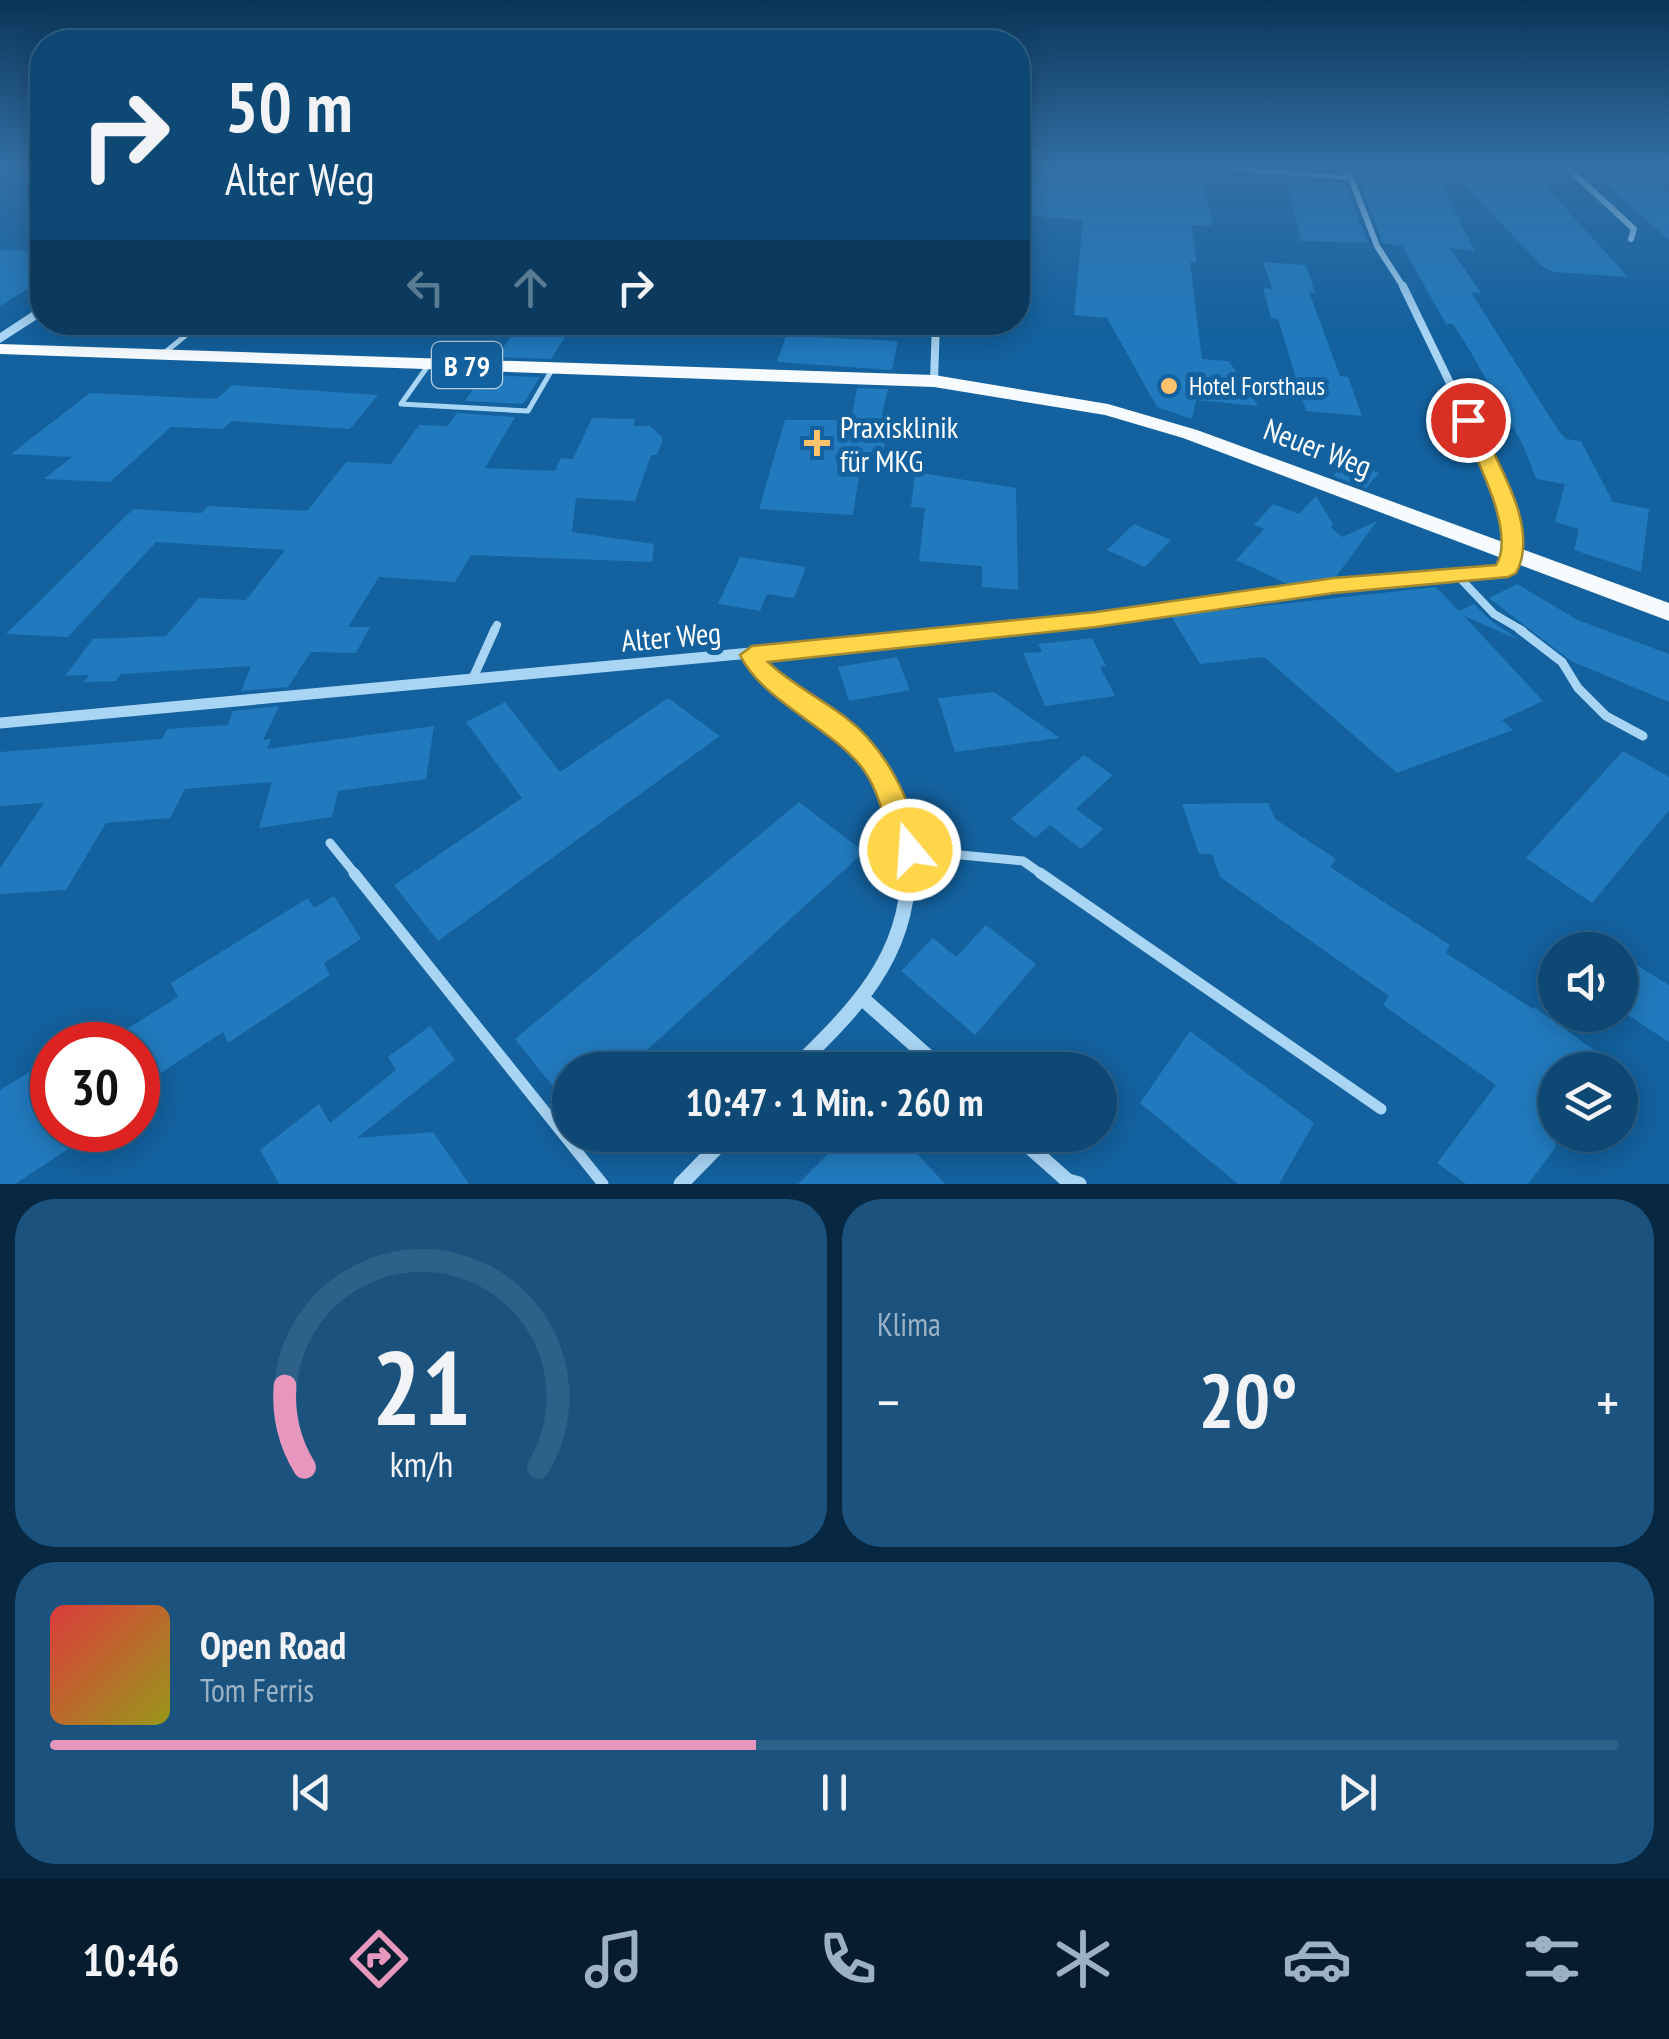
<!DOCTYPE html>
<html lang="de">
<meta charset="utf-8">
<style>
:root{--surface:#0e4976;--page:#1c537e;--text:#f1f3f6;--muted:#9bb2c5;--line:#2e6188;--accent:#e797bd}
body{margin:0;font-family:"PT Sans Narrow",sans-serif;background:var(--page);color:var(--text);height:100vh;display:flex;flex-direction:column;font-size:38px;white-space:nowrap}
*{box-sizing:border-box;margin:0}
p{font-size:32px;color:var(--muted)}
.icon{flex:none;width:55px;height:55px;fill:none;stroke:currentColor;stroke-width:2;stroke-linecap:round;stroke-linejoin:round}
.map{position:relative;height:1184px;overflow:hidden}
.panel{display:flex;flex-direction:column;gap:15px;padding:15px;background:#082841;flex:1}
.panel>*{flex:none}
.hud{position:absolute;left:30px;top:30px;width:1000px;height:305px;border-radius:40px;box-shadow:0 5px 25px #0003,0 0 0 2px var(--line);background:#0e4976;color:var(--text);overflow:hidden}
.tools{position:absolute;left:1538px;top:932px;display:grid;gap:20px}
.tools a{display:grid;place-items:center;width:100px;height:100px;border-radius:50%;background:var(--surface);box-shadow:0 5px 25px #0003,0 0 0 2px var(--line);font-size:50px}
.speed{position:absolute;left:30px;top:1022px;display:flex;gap:20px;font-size:50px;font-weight:700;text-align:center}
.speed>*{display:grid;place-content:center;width:130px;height:130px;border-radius:50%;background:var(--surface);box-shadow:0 5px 25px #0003,0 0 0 2px var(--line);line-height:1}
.speed .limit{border:15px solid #d22;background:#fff;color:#111}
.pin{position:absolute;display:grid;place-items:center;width:85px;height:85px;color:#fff;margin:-42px;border:5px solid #fff;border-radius:50%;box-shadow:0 2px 10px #0007}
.me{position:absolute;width:110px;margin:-55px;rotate:342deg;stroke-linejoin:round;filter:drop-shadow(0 0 8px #0008)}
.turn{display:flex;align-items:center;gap:35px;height:210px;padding:0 30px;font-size:45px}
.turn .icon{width:130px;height:130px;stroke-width:2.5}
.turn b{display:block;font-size:70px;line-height:85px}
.lanes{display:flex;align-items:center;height:95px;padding:0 30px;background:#0003;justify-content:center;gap:50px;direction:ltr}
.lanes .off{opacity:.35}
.big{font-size:75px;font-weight:800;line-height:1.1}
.panel .tile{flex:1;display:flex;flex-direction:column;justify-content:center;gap:15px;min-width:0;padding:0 35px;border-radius:40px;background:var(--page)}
.panel .dial{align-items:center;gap:0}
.dial svg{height:260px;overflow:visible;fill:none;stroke:var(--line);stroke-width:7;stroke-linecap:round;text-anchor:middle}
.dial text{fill:var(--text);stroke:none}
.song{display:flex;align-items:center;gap:30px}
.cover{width:120px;height:120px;border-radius:15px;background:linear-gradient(135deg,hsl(0 70% 55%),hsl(60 70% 35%))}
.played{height:10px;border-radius:5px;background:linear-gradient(90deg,var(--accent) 45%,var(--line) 45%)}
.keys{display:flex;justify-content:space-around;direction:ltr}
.heat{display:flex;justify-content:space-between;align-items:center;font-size:55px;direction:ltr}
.panel .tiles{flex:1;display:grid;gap:15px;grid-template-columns:1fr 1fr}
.tile:last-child{grid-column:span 2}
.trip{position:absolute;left:552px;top:1052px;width:565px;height:100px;border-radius:50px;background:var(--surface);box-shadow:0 5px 25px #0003,0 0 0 2px var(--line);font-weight:800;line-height:100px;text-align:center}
.menu{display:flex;height:160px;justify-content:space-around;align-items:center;background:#061d2f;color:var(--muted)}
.menu .icon{width:70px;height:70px}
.menu .current{color:var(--accent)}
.menu b{font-size:45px;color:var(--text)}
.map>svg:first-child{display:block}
.building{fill:#217abd}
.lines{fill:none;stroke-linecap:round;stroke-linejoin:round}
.service-far4{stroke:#a9d5f4;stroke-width:4}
.service-far3{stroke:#a9d5f4;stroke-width:5}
.service-far2{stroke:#a9d5f4;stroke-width:8}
.service-far1{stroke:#a9d5f4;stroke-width:9}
.service{stroke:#a9d5f4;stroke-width:11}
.minor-far4{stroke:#a9d5f4;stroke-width:6}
.minor-far3{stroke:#a9d5f4;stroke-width:8}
.minor-far2{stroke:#a9d5f4;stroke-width:9}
.minor-far1{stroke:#a9d5f4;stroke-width:11}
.minor{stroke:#a9d5f4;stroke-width:15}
.tertiary{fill:#a9d5f4;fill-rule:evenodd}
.primary{fill:#f6fbff;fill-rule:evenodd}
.route{fill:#ffd54a;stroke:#a68a30;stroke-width:2.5}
.poi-dot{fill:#ffc26c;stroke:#13619e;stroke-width:4}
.labels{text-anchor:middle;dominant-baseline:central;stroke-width:10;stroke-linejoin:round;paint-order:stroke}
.far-poi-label{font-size:25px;fill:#fff;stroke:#13619e;text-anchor:start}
.shield{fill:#13619e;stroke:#b8d0e2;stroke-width:2.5}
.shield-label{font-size:28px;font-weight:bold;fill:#fff}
.poi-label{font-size:30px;fill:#fff;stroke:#13619e;text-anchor:start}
.street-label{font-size:30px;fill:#fff;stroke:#13619e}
</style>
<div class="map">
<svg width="1669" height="1184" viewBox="0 0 1669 1184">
<rect width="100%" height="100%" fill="#13619e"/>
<g class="building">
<polygon points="1086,168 1178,175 1176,168 1201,168 1213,226 1192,225 1196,263 1190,262 1202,359 1229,361 1258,406 1196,400 1192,419 1157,407 1107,318 1074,315 1083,220 1018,215 1018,171 1086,176"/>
<polygon points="1354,168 1433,168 1475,251 1450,248 1481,293 1471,292 1558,430 1566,439 1581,441 1613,502 1649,509 1641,572 1574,550 1579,529 1555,522 1565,484 1536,479 1523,445 1469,349 1453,324 1446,324 1402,246 1383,243"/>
<polygon points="1449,168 1529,168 1628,277 1553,272 1542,266"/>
<polygon points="1590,170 1654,176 1669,195 1669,240"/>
<polygon points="1287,179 1345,183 1368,243 1301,241"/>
<polygon points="0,250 42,251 42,280 0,306"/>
<polygon points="1263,262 1306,265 1315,293 1309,292 1340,376 1348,377 1362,416 1306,411 1278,319 1271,318 1263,288 1272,289"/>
<polygon points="522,322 574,322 551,359 496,357"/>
<polygon points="791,322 817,322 815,337 898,341 892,370 777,362"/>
<polygon points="483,375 540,377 523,404 465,401"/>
<polygon points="232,385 378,395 350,429 232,421 223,429 171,427 110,482 44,479 72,457 11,454 90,393 217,399"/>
<polygon points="857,388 888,389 882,415 889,415 883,456 862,455 853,515 759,509 785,420 851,420"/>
<polygon points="457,413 515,417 485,468 555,471 561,458 573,459 592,418 635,419 633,426 650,426 663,438 657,455 651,455 635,501 576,498 572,532 654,544 652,562 471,555 455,582 379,577 348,627 370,627 356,653 311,652 288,687 241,691 251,666 121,674 116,681 84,682 89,675 65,676 93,639 166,636 199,598 246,600 285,550 156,542 68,637 6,634 133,509 201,513 208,506 307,511 346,462 391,464 419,425 447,426"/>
<polygon points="1346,461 1379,473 1366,488 1333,476"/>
<polygon points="915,472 1016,488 1018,590 982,587 982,566 919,561 925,508 911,507"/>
<polygon points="1316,496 1333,524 1331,527 1342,537 1377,521 1335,578 1288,584 1236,560 1264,529 1254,525 1273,504 1299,514"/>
<polygon points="1134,524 1171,540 1145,567 1107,550"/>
<polygon points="740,557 806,567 794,598 767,594 760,611 718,604"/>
<polygon points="1517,584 1578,620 1669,654 1669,702 1571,661 1489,598"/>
<polygon points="1436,587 1459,611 1474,604 1490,620 1519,640 1464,616 1543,701 1502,720 1513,730 1397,773 1264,657 1200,664 1171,616"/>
<polygon points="1092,638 1106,666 1100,667 1115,696 1045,706 1023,653 1042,652 1038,644"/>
<polygon points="897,657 910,690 849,701 838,667"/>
<polygon points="994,692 1060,738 955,752 938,698"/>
<polygon points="668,698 720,736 438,941 394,885 522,798 466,722 505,702 560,772"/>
<polygon points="279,706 263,740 271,739 267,749 434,726 426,779 338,791 332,817 259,828 272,782 185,789 170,818 106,823 66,890 0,894 0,868 44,803 0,806 0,752 162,739 167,729 228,725 233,711"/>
<polygon points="1623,751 1669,777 1669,810 1592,903 1526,858"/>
<polygon points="1084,755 1113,775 1076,809 1103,829 1081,849 1050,825 1035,838 1011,819"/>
<polygon points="799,802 864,852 625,1070 570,1070 570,1108 515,1039"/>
<polygon points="1268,803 1275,819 1336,859 1330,867 1450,945 1446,953 1533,1009 1534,1007 1622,1070 1555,1070 1555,1148 1528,1184 1466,1184 1437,1163 1496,1085 1383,1005 1389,996 1220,877 1212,854 1199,854 1182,804"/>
<polygon points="334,896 361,939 324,963 330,975 228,1043 223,1032 138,1088 138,1045 101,1045 178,997 171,983 308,898 314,908"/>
<polygon points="986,925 1036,964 975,1035 901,971 933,938 956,957"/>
<polygon points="1620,955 1669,985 1669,1042 1620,1010"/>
<polygon points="430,1026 455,1060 357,1138 433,1132 469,1184 279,1184 260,1150 319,1104 330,1123 396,1070 388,1057"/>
<polygon points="1190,1031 1314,1123 1279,1184 1238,1184 1140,1103"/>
<polygon points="52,1058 52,1130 97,1130 15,1184 0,1184 0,1090"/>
<polygon points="847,1135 900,1135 945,1184 798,1184"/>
</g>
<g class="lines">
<polyline class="service-far4" points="1221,168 1352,178"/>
<g class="service-far3">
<polyline points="163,354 202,322"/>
<polyline points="430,363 401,404 528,411 553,368"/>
</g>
<g class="service-far2">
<polyline points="1457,575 1494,614 1523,631"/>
<polyline points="494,631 497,625"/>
</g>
<g class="service-far1">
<polyline points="1519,629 1562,662 1578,688 1606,716 1643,736"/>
<polyline points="473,678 495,629"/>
<polyline points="330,843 356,875"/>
<polyline points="909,850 1023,861 1043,875"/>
</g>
<g class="service">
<polyline points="354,873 603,1184"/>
<polyline points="1040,873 1381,1109"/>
</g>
<g class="minor-far4">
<polyline points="1347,168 1377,246 1404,288"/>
<polyline points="1568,168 1634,229 1631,239"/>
</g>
<g class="minor-far3">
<polyline points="1403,286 1477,439"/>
<polyline points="934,381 936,322"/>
</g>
<path class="minor-far2" d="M985,631L1333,586L1500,572L1508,568C1516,514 1499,485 1476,437"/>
<g class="minor-far1">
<path d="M752,655C771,685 803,698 830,719C878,755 908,816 908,875"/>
<polyline points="0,723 1008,629"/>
</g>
<g class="minor">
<polyline points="863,999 943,1070"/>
<path d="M793,1070C851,1013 907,960 908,873"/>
<polyline points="1016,1135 1068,1181 1079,1184"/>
<polyline points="681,1184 729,1135"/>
</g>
<polygon class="tertiary" points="38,308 42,308 42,316 0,343 0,333"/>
<polygon class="primary" points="0,344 934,375 1108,404 1197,430 1669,603 1669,621 1183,438 1105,415 934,387 0,354"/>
</g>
<linearGradient id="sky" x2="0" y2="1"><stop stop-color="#0a3557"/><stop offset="0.5" stop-color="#3370a6"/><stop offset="1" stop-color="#3370a6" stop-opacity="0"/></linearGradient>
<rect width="1669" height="334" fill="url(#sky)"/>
<path class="route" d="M1468,415L1478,420C1496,462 1541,528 1516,573L1508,577L1334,593L1096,627L768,662C790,683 820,698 845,717C888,749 909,800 924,850L920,859L910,862L899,859C884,828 882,792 860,765C826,725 761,699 740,655L752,646L1096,612L1334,578L1496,565C1517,532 1474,454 1459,420Z"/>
<g class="poi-dot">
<circle cx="1169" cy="386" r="10"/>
<path d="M812 428h10v10h10v10h-10v10h-10v-10h-10v-10h10z"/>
</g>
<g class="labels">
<g class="far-poi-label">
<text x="1189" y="386">Hotel Forsthaus</text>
</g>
<rect class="shield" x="432" y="342" width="70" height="46" rx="8"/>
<g class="shield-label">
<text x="467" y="365">B 79</text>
</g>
<g class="poi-label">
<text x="840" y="426">Praxisklinik<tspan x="840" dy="34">für MKG</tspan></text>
</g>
<g class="street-label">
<text transform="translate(1318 447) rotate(21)">Neuer Weg</text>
<text transform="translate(671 636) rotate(-5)">Alter Weg</text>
</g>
</g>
</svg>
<div class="tools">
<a><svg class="icon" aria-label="sound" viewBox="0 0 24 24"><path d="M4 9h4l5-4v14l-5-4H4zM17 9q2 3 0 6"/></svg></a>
<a><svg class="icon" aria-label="layers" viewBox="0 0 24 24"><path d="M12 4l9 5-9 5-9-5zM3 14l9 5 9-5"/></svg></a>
</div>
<div class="speed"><div class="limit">30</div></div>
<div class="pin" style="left:1468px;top:420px;background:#d93025"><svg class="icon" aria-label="arrive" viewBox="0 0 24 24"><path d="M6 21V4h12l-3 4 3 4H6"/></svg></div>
<svg class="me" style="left:910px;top:850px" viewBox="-20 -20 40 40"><circle r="17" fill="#ffd54a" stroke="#fff" stroke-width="3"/><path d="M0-11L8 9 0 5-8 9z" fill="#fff"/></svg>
<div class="trip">10:47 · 1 Min. · 260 m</div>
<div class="hud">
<div class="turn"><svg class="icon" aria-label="right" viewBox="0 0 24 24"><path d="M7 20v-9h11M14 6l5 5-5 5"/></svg><div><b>50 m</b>Alter Weg</div></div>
<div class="lanes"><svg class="icon off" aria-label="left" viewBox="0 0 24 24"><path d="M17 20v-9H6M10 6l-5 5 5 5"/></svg><svg class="icon off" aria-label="ahead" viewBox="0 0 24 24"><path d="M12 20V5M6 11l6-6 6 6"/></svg><svg class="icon" aria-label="right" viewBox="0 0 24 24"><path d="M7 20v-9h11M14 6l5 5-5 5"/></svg></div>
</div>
</div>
<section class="panel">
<div class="tiles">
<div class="tile dial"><svg viewBox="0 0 100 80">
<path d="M14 69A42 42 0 1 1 86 69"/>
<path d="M14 69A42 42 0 0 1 8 44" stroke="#e797bd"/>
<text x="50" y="56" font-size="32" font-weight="700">21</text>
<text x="50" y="72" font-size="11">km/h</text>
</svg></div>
<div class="tile"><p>Klima</p>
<div class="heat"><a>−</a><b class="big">20°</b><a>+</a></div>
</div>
<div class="tile">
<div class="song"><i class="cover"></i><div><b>Open Road</b><p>Tom Ferris</p></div></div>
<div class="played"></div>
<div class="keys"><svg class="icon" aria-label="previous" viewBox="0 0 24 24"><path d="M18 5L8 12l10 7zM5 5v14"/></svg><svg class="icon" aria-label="pause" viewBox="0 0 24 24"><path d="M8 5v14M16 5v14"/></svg><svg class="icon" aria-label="next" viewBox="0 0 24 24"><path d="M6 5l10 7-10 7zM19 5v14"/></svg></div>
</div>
</div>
</section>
<nav class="menu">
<b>10:46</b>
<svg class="icon current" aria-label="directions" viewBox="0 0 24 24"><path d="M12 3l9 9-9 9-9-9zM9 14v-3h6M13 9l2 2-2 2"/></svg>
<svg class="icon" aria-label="music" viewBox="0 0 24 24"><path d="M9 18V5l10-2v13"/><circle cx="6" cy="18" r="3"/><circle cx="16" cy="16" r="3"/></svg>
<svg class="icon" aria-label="phone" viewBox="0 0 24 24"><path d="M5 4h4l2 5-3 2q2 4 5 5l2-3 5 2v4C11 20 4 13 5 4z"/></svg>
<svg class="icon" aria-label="climate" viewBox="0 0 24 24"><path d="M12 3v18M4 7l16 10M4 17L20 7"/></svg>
<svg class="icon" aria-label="car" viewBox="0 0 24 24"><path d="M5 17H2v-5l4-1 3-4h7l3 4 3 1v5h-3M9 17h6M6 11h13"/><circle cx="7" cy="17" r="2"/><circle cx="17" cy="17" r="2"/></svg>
<svg class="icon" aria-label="filters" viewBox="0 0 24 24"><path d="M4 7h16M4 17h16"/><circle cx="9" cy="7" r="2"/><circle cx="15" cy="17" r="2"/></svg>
</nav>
